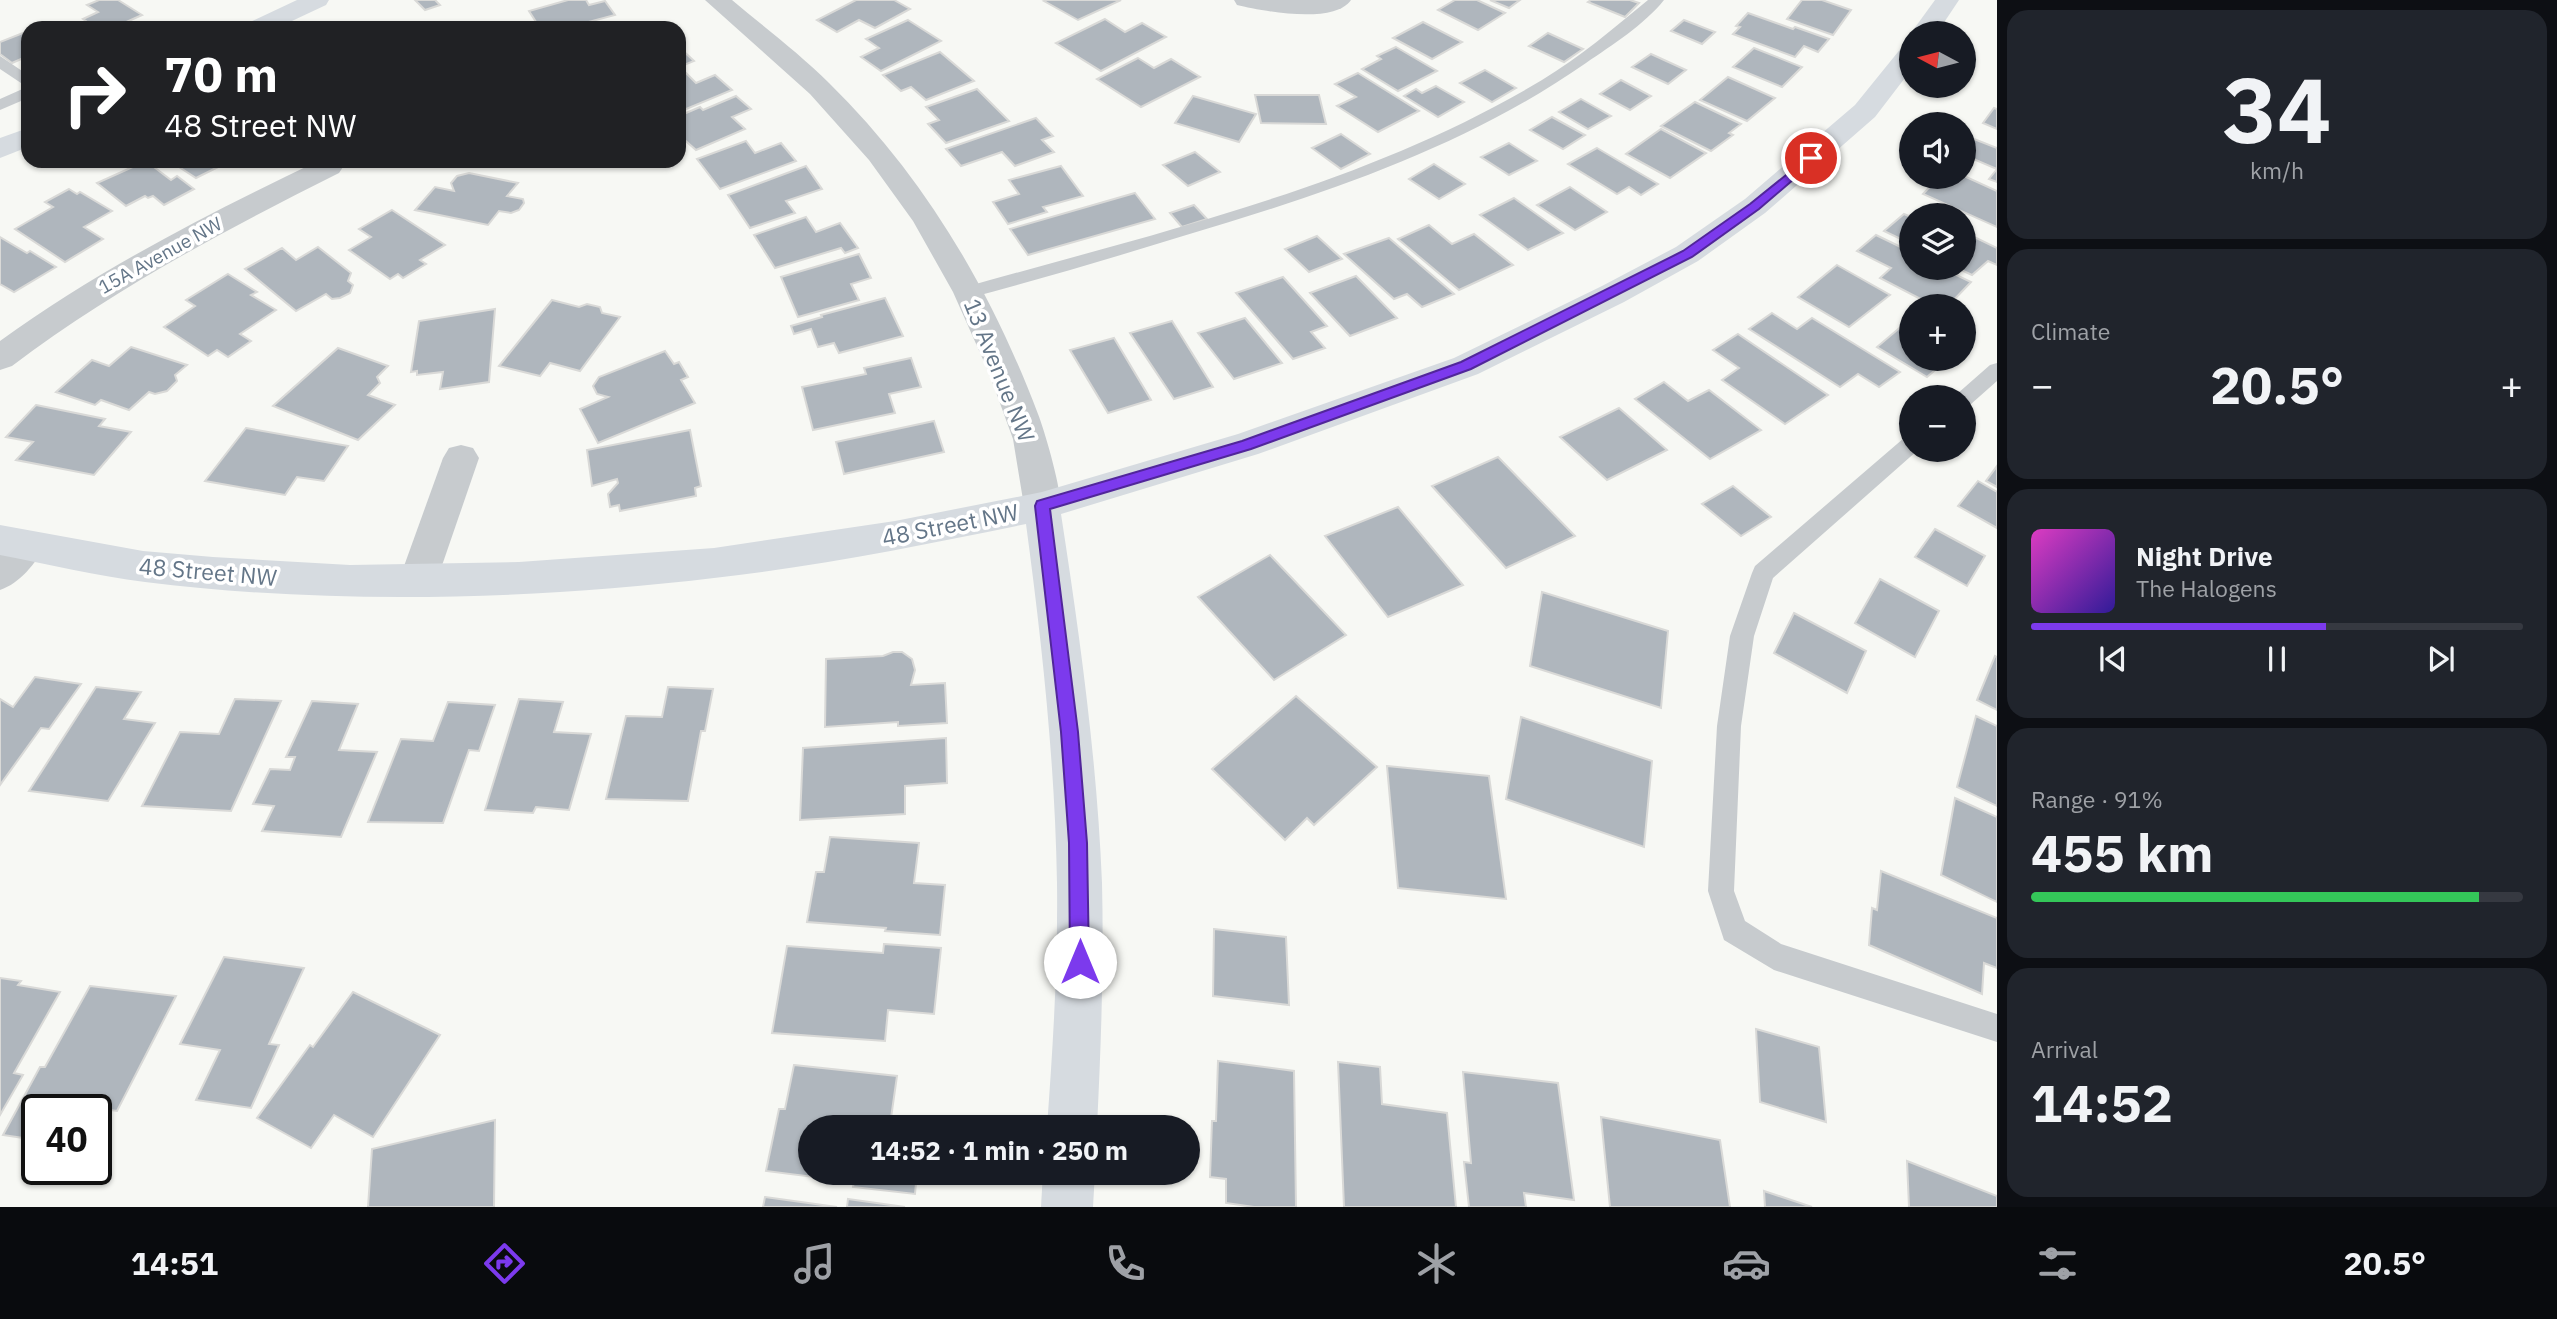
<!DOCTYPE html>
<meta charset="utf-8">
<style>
:root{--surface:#171b24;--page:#20242c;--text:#f1f3f6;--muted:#9ea1a6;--line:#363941;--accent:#7c3aed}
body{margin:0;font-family:"IBM Plex Sans",sans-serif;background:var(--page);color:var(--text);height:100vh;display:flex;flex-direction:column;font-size:26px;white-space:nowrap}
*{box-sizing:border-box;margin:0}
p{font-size:23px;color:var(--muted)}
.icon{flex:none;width:38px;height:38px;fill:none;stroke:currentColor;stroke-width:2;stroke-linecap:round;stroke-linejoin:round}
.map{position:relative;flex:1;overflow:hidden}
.drawer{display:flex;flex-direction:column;gap:10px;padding:10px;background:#0d0f14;width:560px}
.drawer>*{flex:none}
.guide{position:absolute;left:21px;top:21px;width:665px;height:147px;border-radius:21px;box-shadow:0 2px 5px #0004;background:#202124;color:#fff;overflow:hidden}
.needle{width:46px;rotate:277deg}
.controls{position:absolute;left:1899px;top:21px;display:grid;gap:14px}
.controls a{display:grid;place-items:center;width:77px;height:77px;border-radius:50%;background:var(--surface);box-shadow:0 2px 5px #0004;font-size:35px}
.speed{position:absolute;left:21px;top:1094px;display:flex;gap:14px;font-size:35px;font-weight:700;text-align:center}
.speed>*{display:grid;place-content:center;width:91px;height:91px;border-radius:50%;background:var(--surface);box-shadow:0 2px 5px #0004;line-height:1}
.speed .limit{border:4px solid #111;border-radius:10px;background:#fff;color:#111}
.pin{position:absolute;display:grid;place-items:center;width:60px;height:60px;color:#fff;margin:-30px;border:4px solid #fff;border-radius:50%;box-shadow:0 2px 7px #0007}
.me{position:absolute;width:77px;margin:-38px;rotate:0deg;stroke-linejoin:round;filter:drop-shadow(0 0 5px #0008)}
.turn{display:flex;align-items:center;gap:24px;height:147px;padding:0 28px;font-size:32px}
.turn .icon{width:91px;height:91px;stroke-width:2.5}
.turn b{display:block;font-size:49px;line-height:60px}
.big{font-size:52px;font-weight:800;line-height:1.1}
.drawer .widget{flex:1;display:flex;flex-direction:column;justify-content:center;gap:10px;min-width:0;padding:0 24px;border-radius:21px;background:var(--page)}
.drawer .dial{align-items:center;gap:0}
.dial b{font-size:91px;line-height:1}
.song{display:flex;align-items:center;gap:21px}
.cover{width:84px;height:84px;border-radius:10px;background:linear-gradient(135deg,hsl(310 70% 55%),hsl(250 70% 35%))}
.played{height:7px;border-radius:4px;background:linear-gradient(90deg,var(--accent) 60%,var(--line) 60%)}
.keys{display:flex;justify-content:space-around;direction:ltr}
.heat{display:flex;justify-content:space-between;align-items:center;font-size:38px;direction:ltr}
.charge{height:10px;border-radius:5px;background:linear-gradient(90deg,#34c759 91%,var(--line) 0)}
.trip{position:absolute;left:798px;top:1115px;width:402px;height:70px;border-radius:35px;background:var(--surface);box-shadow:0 2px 5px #0004;font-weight:800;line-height:70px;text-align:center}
.menu{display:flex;height:112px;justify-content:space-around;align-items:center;background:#090b0e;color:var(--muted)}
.menu .icon{width:49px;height:49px}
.menu .active{color:var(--accent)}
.menu b{font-size:32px;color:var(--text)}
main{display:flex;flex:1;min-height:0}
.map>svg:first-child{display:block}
.building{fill:#afb6bd;stroke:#d9d9d7;stroke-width:2}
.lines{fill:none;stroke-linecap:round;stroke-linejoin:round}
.lane{fill:#c7cbce;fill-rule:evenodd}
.street{fill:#c7cbce;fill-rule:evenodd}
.secondary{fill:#d6dbe0;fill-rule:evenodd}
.route{fill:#7c3aed;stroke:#51269a;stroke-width:2}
.labels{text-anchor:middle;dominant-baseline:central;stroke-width:7;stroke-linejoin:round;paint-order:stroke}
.far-street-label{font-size:19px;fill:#647688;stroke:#fff}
.street-label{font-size:23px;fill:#647688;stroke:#fff}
</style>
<main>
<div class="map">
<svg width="1997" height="1207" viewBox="0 0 1997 1207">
<rect width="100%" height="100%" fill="#f7f8f4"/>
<g class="building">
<polygon points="99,0 118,0 142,15 113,28 96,28 83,19 98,12 87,5"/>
<polygon points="415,0 435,0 440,5 425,10"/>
<polygon points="568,0 586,0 589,5 605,1 615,15 566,28 540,28 529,11"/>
<polygon points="856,0 894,0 910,9 875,28 859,20 837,32 817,20"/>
<polygon points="1047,0 1121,0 1078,20 1044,1"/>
<polygon points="1455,0 1477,0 1505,13 1478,30 1438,10"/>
<polygon points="1490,0 1520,0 1509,8"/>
<polygon points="1591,0 1630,0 1639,3 1625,17 1588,2"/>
<polygon points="1802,0 1822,0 1851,10 1833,35 1787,19"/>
<polygon points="1748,13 1793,29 1795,27 1829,39 1818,52 1804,46 1795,57 1733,34 1740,27 1736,26"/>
<polygon points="1105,19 1125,32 1142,23 1166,37 1101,71 1056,43"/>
<polygon points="908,20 941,41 881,71 861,57 879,48 866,39"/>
<polygon points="1684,20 1715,32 1702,44 1671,31"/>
<polygon points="1423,22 1462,42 1432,59 1393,38"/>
<polygon points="28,31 28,56 12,63 0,54 0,42"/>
<polygon points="1548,33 1583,49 1564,62 1529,46"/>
<polygon points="679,47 694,61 679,67"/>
<polygon points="1396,47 1437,71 1398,91 1362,69 1381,59 1377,56"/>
<polygon points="1754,48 1802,67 1782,87 1733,67"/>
<polygon points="940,52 974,81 926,100 911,87 901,91 883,75"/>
<polygon points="1651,54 1686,70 1668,84 1632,67"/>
<polygon points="1138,58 1154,68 1171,59 1200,77 1141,107 1097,79"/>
<polygon points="1485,70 1516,88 1492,102 1460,83"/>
<polygon points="685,72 696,83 715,75 732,90 679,112 679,75"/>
<polygon points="1358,73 1419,111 1378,132 1337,106 1356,97 1335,84"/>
<polygon points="1728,77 1775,98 1747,121 1700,100"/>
<polygon points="1621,80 1651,96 1630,110 1600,94"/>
<polygon points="1436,86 1464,102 1438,117 1404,96 1416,89 1422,93"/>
<polygon points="977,89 1009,121 946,143 928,124 939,120 926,107"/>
<polygon points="1255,95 1319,95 1326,124 1261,123"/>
<polygon points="736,96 751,109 732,117 745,129 696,150 679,135 679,116 700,107 703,110"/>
<polygon points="1193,96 1256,114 1239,142 1175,123"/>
<polygon points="1581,99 1611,116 1588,129 1559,112"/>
<polygon points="1695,102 1741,124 1729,133 1733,135 1711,151 1661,126"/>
<polygon points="1994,108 1997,109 1997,129 1983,123"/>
<polygon points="1552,117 1585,135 1563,149 1530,130"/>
<polygon points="1036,118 1053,136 1042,140 1054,152 1015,166 1002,152 961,166 946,149"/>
<polygon points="1661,129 1706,153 1670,178 1626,154"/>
<polygon points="1341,134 1370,154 1341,169 1312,148"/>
<polygon points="1974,139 1997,148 1997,182 1989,179 1997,169 1964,155"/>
<polygon points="746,141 755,153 781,143 796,161 720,189 697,159"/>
<polygon points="1509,143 1537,161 1509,175 1481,157"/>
<polygon points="1597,148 1658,184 1641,195 1629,187 1617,194 1568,164"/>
<polygon points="1195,152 1220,172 1188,186 1163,165"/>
<polygon points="146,161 171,180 177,176 194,189 164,205 153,196 148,198 145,196 126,206 97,183"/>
<polygon points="170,161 230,161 196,178"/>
<polygon points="1434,164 1465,184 1439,199 1409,179"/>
<polygon points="806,166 822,189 786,201 795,213 750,228 728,195"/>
<polygon points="1061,166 1083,196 1043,207 1047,212 1008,224 993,202 1019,194 1009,180"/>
<polygon points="469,173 518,183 507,196 523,199 524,203 519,210 511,213 499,211 488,225 415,210 435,187 454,191 451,183 457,176"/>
<polygon points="1964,176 1997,191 1997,227 1923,194 1939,177"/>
<polygon points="1570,187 1607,212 1575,230 1537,205"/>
<polygon points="69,189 77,194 80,192 112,211 84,227 103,239 65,262 15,229 53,207 45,202"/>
<polygon points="1135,193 1155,219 1028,255 1010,229"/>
<polygon points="1514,198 1563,233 1528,250 1480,215"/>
<polygon points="1194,205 1207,219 1182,227 1170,213"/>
<polygon points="392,210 445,245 420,260 426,264 403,278 398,274 390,279 349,250 371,237 359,229"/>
<polygon points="1904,214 1911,217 1911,244 1884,231"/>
<polygon points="806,217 816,232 840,223 858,248 845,253 841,248 775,268 754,235"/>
<polygon points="1429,225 1452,244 1474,234 1513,265 1459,290 1398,239"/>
<polygon points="1964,232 1997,248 1997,265 1988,261 1972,275 1957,268 1964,268"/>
<polygon points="1876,235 1911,252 1911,268 1942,268 1971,282 1948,306 1934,306 1880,278 1891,268 1857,251"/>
<polygon points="1317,236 1342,259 1309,272 1285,249"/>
<polygon points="0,237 27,253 30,251 56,267 14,292 0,284"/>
<polygon points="1389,238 1454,294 1422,307 1407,294 1394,299 1344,254"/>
<polygon points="318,247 351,273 348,281 353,285 350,293 340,298 332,299 326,294 296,311 245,269 282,248 296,260"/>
<polygon points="859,254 871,278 851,284 859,300 798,317 781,277"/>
<polygon points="1837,265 1890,295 1849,327 1798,297"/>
<polygon points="228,274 257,292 251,295 276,310 240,334 251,341 228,357 217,350 208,356 164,327 195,306 186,300"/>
<polygon points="1356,276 1397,318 1350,336 1310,293"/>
<polygon points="1283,277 1327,326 1311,332 1325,348 1293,359 1236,293"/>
<polygon points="885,298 903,336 839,353 834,343 818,347 811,329 794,334 791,326 822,317 821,315"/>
<polygon points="552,300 579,307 587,304 600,307 602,313 620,317 580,371 550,363 540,376 499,366"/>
<polygon points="495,309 489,382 440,389 443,372 417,375 417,371 411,372 419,321"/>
<polygon points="1772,313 1797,329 1812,318 1900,372 1879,387 1858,374 1840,387 1749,329"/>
<polygon points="1245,318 1282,363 1234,379 1198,333"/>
<polygon points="1172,321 1213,387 1174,399 1130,333"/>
<polygon points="1903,325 1911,330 1911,359 1948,359 1927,377 1877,347"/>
<polygon points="1738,334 1828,395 1785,424 1722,380 1739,368 1713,350"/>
<polygon points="1114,338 1151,400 1108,413 1070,350"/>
<polygon points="131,347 187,365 175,375 177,381 167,391 155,394 149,392 129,410 101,400 95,405 56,392 92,360 109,366"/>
<polygon points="338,348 388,366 377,377 380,383 368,395 395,405 358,440 273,406"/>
<polygon points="665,351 674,364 679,362 688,377 681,380 695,403 598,443 580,409 608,397 597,394 593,386 599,377"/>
<polygon points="911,358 921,387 889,394 895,413 813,430 802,387 866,374 864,368"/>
<polygon points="1664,382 1688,401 1709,390 1761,430 1710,459 1635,399"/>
<polygon points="36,405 105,419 99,426 131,432 94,475 16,460 33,442 6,437"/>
<polygon points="1619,408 1667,450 1607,480 1560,437"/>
<polygon points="934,421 944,452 844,474 836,442"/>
<polygon points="246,428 348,446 324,481 297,477 285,495 205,481"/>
<polygon points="690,430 701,486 695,488 696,496 620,511 619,505 610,507 608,494 618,483 617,479 592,486 587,450"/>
<polygon points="1498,457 1575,536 1506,568 1432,486"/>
<polygon points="1997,466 1997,487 1986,481"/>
<polygon points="1978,481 1997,492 1997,528 1958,506"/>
<polygon points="1733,486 1771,517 1741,536 1702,504"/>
<polygon points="1398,507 1463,585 1388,617 1325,536"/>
<polygon points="1935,529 1985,556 1967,586 1915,557"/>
<polygon points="1270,555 1346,635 1274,680 1198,597"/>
<polygon points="1880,579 1939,611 1915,657 1855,623"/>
<polygon points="1542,592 1668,631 1661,708 1530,666"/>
<polygon points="1794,613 1866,651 1847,693 1774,653"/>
<polygon points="893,652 902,652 912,659 915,670 911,685 945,683 947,723 898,726 898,722 825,727 826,659 883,656"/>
<polygon points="1995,656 1997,657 1997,710 1977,700"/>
<polygon points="35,677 81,684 49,729 41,728 0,785 0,699 13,707"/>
<polygon points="96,687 141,692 124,719 155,723 108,801 29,791"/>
<polygon points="668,687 713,689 705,731 701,731 688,801 606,799 626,716 662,717"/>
<polygon points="1296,696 1377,767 1314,825 1307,818 1285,840 1212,769"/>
<polygon points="235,699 281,701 231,811 142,806 180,732 219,734"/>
<polygon points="519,699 563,702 554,732 591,734 569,810 536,807 533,813 485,810"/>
<polygon points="312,701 358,704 339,750 377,752 341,837 262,831 274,806 253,804 270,769 290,770 295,757 286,757"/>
<polygon points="448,702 495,705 479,751 469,750 443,823 368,822 401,739 433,741"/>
<polygon points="1976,716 1997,726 1997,806 1957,787"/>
<polygon points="1521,717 1652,761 1644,847 1506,799"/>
<polygon points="946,738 947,783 905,786 905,814 800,820 803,748"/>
<polygon points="1387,766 1489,776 1506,899 1398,888"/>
<polygon points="1955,798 1997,817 1997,902 1941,875"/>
<polygon points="830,837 919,843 914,883 945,885 940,935 885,931 886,928 807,922 816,872 824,872"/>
<polygon points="1881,871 1997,918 1997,968 1984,963 1982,994 1869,945 1872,908 1877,910"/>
<polygon points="1214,929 1286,937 1289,1005 1213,996"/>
<polygon points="884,944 941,948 934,1014 888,1010 885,1041 772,1033 787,946 883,953"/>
<polygon points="224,957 304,968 269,1044 279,1045 251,1108 196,1100 220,1050 180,1044"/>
<polygon points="0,978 21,981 18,985 60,992 14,1073 23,1075 0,1115"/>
<polygon points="90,986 176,996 117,1111 76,1105 74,1110 37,1110 37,1140 3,1135 40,1067 45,1067"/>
<polygon points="353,992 440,1035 373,1137 334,1115 311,1148 257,1118 310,1045 313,1047"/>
<polygon points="1756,1029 1819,1047 1826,1122 1760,1102"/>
<polygon points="1218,1061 1294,1071 1296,1207 1254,1207 1226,1203 1226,1179 1210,1177 1212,1121 1216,1121"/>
<polygon points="1338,1062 1380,1067 1382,1104 1447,1113 1456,1207 1344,1207"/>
<polygon points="794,1065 897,1076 890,1125 910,1127 810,1127 810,1172 917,1172 915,1194 853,1187 854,1182 766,1171 779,1109 785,1109"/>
<polygon points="1463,1072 1558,1083 1574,1200 1524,1193 1526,1207 1469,1207 1464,1162 1471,1163"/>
<polygon points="1601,1117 1720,1140 1730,1207 1610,1207"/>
<polygon points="495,1120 494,1207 368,1207 372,1149"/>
<polygon points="1907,1161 1997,1196 1997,1207 1909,1207"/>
<polygon points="1764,1191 1812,1207 1765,1207"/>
<polygon points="765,1197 837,1207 763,1207"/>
<polygon points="848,1199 905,1207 847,1207"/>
</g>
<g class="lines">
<g class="lane">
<path d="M1648,0H1664C1644,25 1612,45 1586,63C1464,148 1324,194 1183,236C1112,258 1041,279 969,298L962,296L960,292L962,288C1159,232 1365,186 1542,80C1580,57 1614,28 1648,0Z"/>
<polygon points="0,56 28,75 28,98 0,110 0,99 27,87 0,69"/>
<polygon points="1997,363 1997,381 1971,404 1964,406 1964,397 1955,397 1957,394 1990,365"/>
<polygon points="1911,436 1911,450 1918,450 1773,578 1754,636 1741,726 1734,891 1745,921 1781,944 1997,1014 1997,1042 1774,970 1724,940 1708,891 1717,726 1730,636 1752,573 1755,566 1904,438"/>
</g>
<g class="street">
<path d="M705,0H732C764,27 799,53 829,83C924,176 991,290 1038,414C1044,429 1063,493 1060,507C1059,510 1056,513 1055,516L1042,520L1029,516L1024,506L1013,439L989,373L953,292L913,221L869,160L810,94Z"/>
<path d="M1234,0H1351C1334,25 1262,11 1237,5Z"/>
<path d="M318,161H339L343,167L339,173C225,230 114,289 12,366L0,370V341C99,269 208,214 318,161Z"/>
<polygon points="461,445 473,448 479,458 437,580 431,591 418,596 405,591 399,580 443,458 449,448"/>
<path d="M26,531L39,535L45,546C35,564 20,583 0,590V549L13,535Z"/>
</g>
<g class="secondary">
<polygon points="297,0 329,0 326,5 277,28 244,28 248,23"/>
<polygon points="1935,0 1959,0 1937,33 1911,33"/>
<path d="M1911,45V70L1875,117L1765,213L1698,261L1624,302L1478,374L1258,454L1061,514C1080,637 1097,760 1102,883C1104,965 1101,1046 1097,1127H1047C1053,1046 1058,965 1057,883C1055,763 1042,643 1026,524C923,545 819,566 714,578C529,600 330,605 145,582C97,576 48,564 0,555V525L143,551L213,557L350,565L519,562L714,548L895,521L1042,492L1238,434L1454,358L1602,286L1676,247L1745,199L1855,105L1902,47Z"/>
<polygon points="28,128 28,147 0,158 0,138"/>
<polygon points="1043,1172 1095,1172 1093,1207 1041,1207"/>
</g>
</g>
<polygon class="route" points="1811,155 1815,156 1815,161 1759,209 1692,257 1471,369 1251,449 1050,509 1078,732 1087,843 1089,962 1087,969 1080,972 1073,969 1070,962 1069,843 1061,732 1035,506 1037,501 1242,441 1461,362 1683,251 1750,204"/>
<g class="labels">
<g class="far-street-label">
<text transform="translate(160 255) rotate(-29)">15A Avenue NW</text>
</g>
<g class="street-label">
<text transform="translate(1000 370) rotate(68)">13 Avenue NW</text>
<text transform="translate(950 524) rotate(-11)">48 Street NW</text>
<text transform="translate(208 571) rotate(5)">48 Street NW</text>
</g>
</g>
</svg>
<div class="controls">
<a><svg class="needle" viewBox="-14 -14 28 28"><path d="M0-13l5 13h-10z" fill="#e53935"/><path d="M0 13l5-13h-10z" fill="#9ea1a6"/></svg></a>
<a><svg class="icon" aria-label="sound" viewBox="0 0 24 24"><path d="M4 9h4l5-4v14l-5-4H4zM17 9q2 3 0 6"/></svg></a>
<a><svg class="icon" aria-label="layers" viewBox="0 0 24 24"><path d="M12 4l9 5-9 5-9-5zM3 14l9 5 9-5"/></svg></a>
<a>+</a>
<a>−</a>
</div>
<div class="speed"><div class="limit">40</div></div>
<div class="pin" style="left:1811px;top:158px;background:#d93025"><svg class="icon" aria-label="arrive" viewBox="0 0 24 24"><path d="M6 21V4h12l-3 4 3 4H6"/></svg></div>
<svg class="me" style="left:1080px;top:962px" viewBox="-20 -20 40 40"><circle r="19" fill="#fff"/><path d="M0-13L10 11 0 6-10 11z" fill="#7c3aed"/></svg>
<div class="trip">14:52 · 1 min · 250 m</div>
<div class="guide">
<div class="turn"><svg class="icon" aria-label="right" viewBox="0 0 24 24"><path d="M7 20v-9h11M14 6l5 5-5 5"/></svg><div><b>70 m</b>48 Street NW</div></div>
</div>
</div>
<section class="drawer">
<div class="widget dial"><b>34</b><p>km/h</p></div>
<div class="widget"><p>Climate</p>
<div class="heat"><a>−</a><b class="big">20.5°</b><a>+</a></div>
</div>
<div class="widget">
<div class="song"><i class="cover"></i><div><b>Night Drive</b><p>The Halogens</p></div></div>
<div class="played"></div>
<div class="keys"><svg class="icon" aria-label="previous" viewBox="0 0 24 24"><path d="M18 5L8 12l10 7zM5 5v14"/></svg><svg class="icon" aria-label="pause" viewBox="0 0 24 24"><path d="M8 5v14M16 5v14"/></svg><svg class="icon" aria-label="next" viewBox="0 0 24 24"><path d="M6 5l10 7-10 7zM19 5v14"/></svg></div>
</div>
<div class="widget"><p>Range · 91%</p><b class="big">455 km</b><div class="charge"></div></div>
<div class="widget"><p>Arrival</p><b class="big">14:52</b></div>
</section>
</main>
<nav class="menu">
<b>14:51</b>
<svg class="icon active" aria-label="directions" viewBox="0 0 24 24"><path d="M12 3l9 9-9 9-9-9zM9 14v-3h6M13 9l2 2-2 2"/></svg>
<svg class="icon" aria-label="music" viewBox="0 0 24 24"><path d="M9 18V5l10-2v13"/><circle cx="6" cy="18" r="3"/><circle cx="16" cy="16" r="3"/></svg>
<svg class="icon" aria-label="phone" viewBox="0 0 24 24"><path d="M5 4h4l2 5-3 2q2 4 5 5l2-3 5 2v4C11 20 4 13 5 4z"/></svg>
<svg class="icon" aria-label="climate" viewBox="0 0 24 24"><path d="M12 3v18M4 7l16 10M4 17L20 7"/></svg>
<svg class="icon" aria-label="car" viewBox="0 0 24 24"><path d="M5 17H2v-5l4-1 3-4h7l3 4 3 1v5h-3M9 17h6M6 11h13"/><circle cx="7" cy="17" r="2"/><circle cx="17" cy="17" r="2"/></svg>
<svg class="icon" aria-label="filters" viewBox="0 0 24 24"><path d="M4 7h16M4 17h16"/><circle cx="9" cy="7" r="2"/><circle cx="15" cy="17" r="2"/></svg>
<b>20.5°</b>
</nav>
